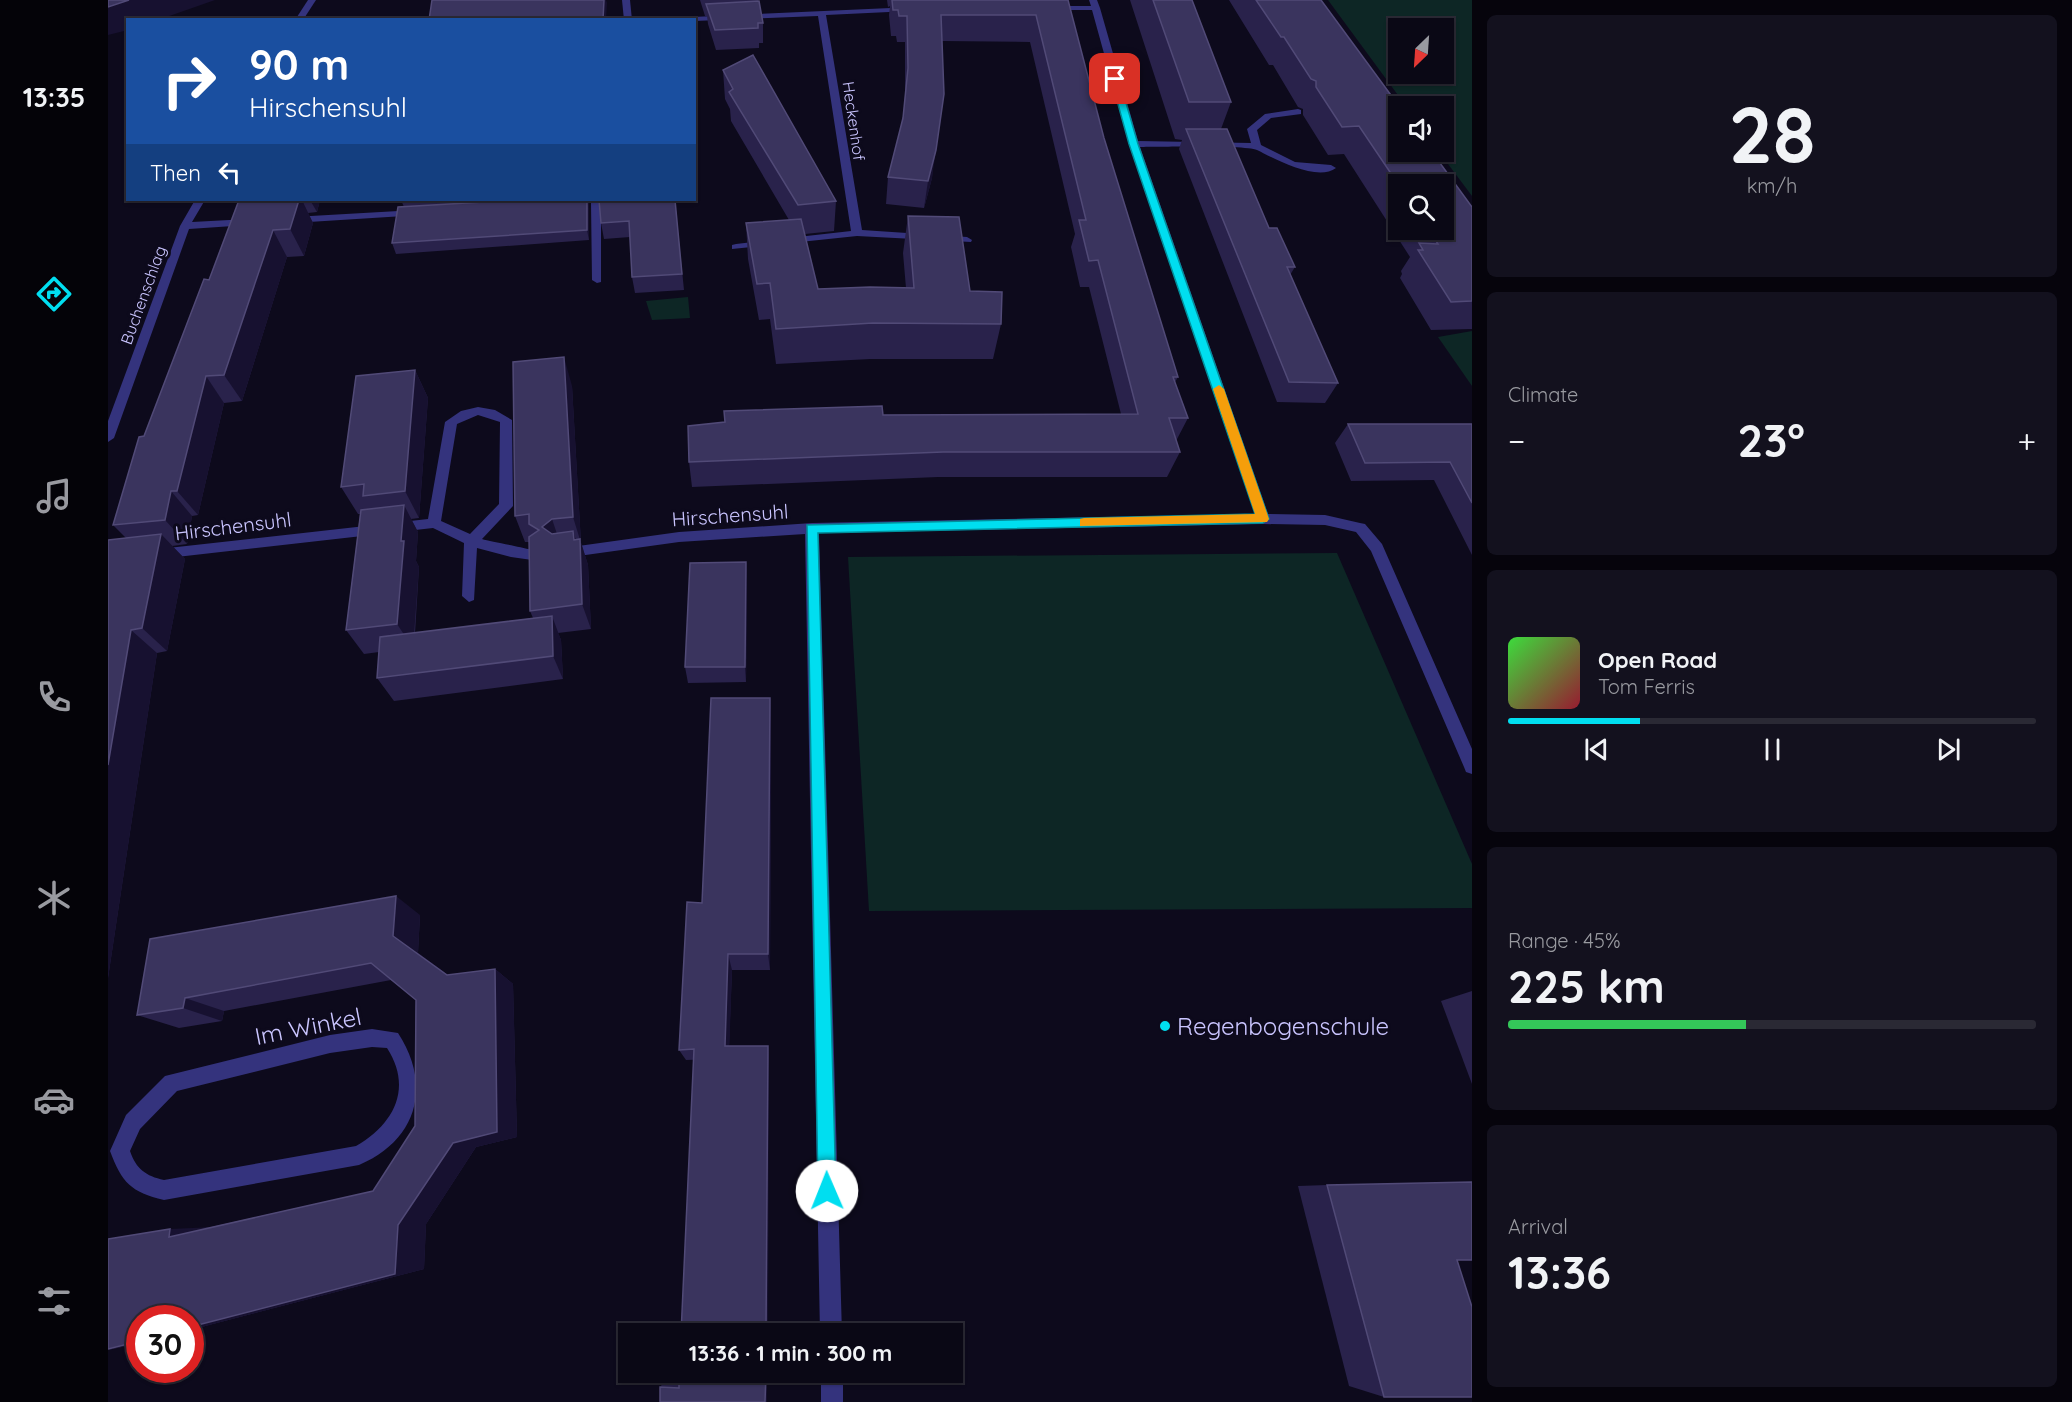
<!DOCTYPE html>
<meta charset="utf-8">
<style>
:root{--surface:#0a0815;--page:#13111e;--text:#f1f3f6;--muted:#999aa0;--line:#2a2934;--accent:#00def0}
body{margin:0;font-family:Quicksand,sans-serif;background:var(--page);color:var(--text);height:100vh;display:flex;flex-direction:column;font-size:22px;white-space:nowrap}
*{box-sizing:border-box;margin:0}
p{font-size:20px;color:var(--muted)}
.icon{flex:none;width:33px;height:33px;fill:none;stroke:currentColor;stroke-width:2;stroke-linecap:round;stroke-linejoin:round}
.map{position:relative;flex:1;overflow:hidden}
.details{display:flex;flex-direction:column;gap:15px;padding:15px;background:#06040c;width:600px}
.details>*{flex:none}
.guide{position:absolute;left:18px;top:18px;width:570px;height:183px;border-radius:0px;box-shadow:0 2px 4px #0004,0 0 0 2px var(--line);background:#1a4fa0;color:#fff;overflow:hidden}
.needle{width:39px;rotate:205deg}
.tools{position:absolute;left:1280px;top:18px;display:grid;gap:12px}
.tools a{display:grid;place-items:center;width:66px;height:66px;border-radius:0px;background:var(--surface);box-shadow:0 2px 4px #0004,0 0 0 2px var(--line);font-size:30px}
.speed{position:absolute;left:18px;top:1305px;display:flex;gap:12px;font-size:30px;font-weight:700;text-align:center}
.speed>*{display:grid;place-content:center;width:78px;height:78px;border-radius:50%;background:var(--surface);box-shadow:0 2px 4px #0004,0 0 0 2px var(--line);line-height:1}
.speed .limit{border:9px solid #d22;background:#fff;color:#111}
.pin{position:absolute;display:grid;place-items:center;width:51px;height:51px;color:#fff;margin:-26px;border-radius:12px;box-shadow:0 3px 9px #0006}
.me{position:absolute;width:66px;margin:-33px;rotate:359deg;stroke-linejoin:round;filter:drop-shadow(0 0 4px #0008)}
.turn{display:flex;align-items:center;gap:21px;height:126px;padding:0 24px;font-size:27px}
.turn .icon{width:78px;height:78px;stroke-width:2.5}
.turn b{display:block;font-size:42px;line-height:51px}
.then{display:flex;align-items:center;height:57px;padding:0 24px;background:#0003;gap:12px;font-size:22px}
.big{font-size:45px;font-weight:700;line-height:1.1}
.details .widget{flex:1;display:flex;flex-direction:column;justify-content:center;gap:9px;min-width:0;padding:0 21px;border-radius:9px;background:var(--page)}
.details .dial{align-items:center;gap:0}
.dial b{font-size:78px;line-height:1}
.song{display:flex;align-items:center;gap:18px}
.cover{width:72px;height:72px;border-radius:9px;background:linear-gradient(135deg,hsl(120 70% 55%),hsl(350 70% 35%))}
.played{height:6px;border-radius:3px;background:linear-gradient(90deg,var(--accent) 25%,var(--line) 25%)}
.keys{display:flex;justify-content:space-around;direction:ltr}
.heat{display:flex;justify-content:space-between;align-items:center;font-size:33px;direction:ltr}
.charge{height:9px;border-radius:4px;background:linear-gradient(90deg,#34c759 45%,var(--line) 0)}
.trip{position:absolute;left:510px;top:1323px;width:345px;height:60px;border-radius:0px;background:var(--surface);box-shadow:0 2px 4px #0004,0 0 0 2px var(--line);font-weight:700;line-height:60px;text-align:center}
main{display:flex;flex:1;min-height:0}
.tab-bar{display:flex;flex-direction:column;width:108px;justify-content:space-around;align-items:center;background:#040308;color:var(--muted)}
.tab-bar .icon{width:42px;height:42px}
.tab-bar .selected{color:var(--accent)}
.tab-bar b{font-size:27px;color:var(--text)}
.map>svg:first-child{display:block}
.green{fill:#0d2625;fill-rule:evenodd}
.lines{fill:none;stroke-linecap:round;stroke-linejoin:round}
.minor{fill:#34337d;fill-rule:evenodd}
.wall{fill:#29224b;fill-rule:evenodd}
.shaded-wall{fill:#171130}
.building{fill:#3a345e;stroke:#514a77;stroke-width:1.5}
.route{fill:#00def0;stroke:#00909c;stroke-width:1.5}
.slow{fill:#f59e0b}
.poi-dot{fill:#00def0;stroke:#0d0a1c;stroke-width:2}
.labels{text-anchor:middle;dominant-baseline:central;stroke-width:6;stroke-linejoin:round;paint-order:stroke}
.far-street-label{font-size:16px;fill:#cac5ff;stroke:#0d0a1c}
.street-label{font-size:20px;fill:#cac5ff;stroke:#0d0a1c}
.near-street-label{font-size:24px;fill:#cac5ff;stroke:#0d0a1c}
.near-poi-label{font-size:24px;fill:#cac5ff;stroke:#0d0a1c;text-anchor:start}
</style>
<main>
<nav class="tab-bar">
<b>13:35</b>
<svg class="icon selected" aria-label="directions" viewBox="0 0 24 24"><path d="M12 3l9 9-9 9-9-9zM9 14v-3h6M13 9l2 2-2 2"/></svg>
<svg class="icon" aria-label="music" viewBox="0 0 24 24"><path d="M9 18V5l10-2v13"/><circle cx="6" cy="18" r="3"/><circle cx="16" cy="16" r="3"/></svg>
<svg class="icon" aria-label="phone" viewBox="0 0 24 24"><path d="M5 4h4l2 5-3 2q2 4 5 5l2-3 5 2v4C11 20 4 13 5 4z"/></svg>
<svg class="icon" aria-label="climate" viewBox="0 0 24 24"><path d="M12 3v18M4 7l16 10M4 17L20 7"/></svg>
<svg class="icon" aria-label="car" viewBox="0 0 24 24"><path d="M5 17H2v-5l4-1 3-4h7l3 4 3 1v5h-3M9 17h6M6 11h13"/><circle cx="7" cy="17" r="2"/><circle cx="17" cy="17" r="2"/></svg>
<svg class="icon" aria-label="filters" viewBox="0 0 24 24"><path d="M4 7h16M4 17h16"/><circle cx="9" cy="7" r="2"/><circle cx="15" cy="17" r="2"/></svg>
</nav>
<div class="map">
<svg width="1364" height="1402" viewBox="0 0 1364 1402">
<rect width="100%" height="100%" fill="#0d0a1c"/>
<g class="green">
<path d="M1220,0H1364V196L1331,152H1335V106H1298ZM1335,28V74H1290V28Z"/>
<polygon points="580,297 582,318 544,320 538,301"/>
<polygon points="1364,331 1364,386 1330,337"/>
<polygon points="1229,553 1364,864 1364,908 761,911 740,557"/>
</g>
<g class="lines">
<g class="minor">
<polygon points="200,0 208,0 195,20 187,20"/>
<polygon points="514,0 522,0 524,20 516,20"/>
<path d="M981,0H989L992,8L1030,141L1143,143L1139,129L1157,114L1190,109L1193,110V114L1163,118L1149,130L1153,145L1187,162L1223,165L1228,168C1209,182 1167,159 1149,150C1137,145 1051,147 1032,147L1160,514L1217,515L1252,523L1257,524L1274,544L1364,749V774L1358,772L1356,767L1263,551L1248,532L1217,525L1155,524L711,533L734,1334H712L697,534L571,542L456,558L449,553L456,548L571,532L704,523L1147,514L1021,144L984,10H943L939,8L943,6H983Z"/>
<polygon points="805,7 805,11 802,11 718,15 754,230 859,237 864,240 863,242 749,236 624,249 624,245 628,244 743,231 710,16 586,21 586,20 562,18"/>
<polygon points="87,200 97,200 84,222 140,219 145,222 140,225 81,229 6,438 0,442 0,421 72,226"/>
<polygon points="457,200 493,200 493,282 489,283 484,280 483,203 457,204"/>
<polygon points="308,210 313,213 312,215 185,223 180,220 185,217"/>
<path d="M370,407L387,410L404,420L405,506L374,539C386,543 433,549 438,556L431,561L403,557L369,548L366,600L361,602L354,596L356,543L325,528L51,559L44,554L51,549L320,519L337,422L353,411ZM370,415L392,422L391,504L362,534L333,521L349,424Z"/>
<path d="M264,1029L290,1033C324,1085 310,1140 251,1165L56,1200C23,1192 14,1183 2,1151L18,1115L57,1076L222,1035ZM264,1047L279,1048C305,1088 286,1124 248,1146L56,1180C38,1176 28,1169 22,1151L32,1129L69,1091L222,1053Z"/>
<rect x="713" y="1372" width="22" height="30"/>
</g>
</g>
<g class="wall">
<polygon points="592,0 650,0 655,23 655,43 651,43 651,48 608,50 600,24 599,16 597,16"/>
<polygon points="779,0 960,0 996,138 1070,377 1067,382 1080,418 1068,441 1072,452 1059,477 830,477 584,487 581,462 775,415 1013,414 981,287 972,287 963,247 967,234 922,42 834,41 824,178 816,208 778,204 780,177 795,118 797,95 797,42 789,42 788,36 783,36 781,15 782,6 780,7"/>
<polygon points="1022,0 1084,0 1123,102 1113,129 1161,228 1187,267 1182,275 1230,383 1217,403 1169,402 1071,149 1074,140 1067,139"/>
<path d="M1121,0H1213L1364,207V329L1323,330L1292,278L1294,274L1293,271L1302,257L1236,154L1220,155L1195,115V109L1190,107L1165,65H1161ZM1290,184L1335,230H1290Z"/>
<polygon points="615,70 728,201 726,231 697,234 710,289 798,288 795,253 800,216 862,291 893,324 885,359 762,359 668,364 662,319 651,320 640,259 638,223 681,220 623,121 622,109 617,99"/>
<polygon points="138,200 212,200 209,212 200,213 205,223 196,256 179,257 134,401 116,403 90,515 84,516 79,544 64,546 77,559 59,651 49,653 0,978 0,540 18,538 5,525 36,436 101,280"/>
<polygon points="293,200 480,200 481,205 481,240 288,254 284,243 296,207"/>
<polygon points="567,200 576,290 527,293 524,277 522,237 496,239 493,223"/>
<polygon points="307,370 320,398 311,518 303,519 310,532 308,561 311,567 307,633 425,618 422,611 421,542 417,542 407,516 464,386 473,543 480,565 483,629 450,633 453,640 455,679 286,701 269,678 271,652 256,654 238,630 252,514 250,514 233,487"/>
<polygon points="1240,424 1364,424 1364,555 1326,480 1243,481 1227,443"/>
<polygon points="638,562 639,580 638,682 580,683 577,667"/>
<polygon points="662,698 663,726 662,970 624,970 621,1046 661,1057 578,1060 571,1050 594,903"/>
<polygon points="312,915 310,953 340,975 387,969 405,984 409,1137 368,1147 318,1224 316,1269 82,1330 82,1318 32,1343 0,1350 0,1239 103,1227 265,1191 307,1126 308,1000 283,980 116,1011 114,1021 71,1028 29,1015"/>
<polygon points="1364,991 1364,1084 1333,1001"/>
<polygon points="1219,1185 1349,1260 1276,1397 1241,1386 1190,1186"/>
<polygon points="571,1372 659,1372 659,1402 552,1402 552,1387 563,1374 571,1374"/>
</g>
<g class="shaded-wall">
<polygon points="21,0 107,0 50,20 20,20 20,30 0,35 0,7"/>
<polygon points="496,0 498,0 499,3 498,20 495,20"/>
<polygon points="836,94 824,178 816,208 820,181"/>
<polygon points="191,200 194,200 205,223 196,256 182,229"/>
<polygon points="202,200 212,200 209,212"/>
<polygon points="479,200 480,200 481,205 481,240 479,230"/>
<polygon points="165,230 179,257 134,401 116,375"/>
<polygon points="456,357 464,386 473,543 465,517"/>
<polygon points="307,370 320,398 311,518 297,491"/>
<polygon points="98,376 116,403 90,515 69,491"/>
<polygon points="63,491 84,516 79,544 57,520"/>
<polygon points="296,505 310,532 308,561 311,567 305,648 289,624 293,541"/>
<polygon points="444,519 453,546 434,527"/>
<polygon points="465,531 472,553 472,539 480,565 483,629 474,604"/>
<polygon points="53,534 77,559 59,651 34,628"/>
<polygon points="638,562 639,580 638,682 637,667"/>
<polygon points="444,616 453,640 455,679 445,656"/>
<polygon points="23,630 49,653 0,978 0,765"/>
<polygon points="662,698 663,726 662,970 660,954"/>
<polygon points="288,896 312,915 310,953 361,990 285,936"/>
<polygon points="620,954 624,970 621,1057 617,1046"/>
<polygon points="387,969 405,984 409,1137 368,1147 318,1224 316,1269 82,1330 82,1327 290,1225"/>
<polygon points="77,998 116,1011 114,1021 75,1008"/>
<polygon points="660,1046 661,1057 660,1334 658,1334"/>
<polygon points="107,1227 61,1237 62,1229"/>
<polygon points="32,1341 32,1343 0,1350 0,1349"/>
<polygon points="658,1372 659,1372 659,1402 657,1402"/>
</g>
<g class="building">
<polygon points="0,0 21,0 0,7"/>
<polygon points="324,0 496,0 495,20 321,20"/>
<polygon points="784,0 960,0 996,138 1070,377 1065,377 1080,418 1061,418 1072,452 835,452 581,462 580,426 617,422 616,411 774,406 775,415 1030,414 990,260 981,261 971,220 978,220 928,15 833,15 836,94 828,150 820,181 780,177 795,118 800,68 799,16 791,16 790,10 785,10"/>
<polygon points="1045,0 1084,0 1123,102 1081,102"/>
<polygon points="1148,0 1213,0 1291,106 1290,106 1290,152 1324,152 1364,207 1364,301 1343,302 1310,250 1315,250 1311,243 1330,244 1321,230 1335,230 1335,184 1290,184 1251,126 1234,127 1208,87 1208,81 1203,79 1176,37 1173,37"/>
<polygon points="651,1 655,23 650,23 650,28 607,30 598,4"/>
<polygon points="645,55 728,201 690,205 621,92 625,89 615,70"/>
<polygon points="1078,129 1119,129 1161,228 1169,228 1187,267 1179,267 1230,383 1181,382"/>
<polygon points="131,200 191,200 182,229 165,230 116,375 98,376 69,491 63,491 57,520 5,525 31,437 36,436 96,279 101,280"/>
<polygon points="409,200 479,200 479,230 284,243 290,207"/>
<polygon points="491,200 567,200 574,274 524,277 521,221 493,223"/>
<polygon points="800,216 851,217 862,291 894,292 893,324 765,323 668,329 662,283 649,284 638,223 693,219 710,289 762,287 806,288"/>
<polygon points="456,357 465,517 444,519 434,527 444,534 465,531 466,540 472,539 474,604 422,611 421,537 431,530 421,524 421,514 407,516 405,362"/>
<polygon points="307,370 297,491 255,496 256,484 233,487 248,376"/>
<polygon points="1240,424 1364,424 1364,503 1342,462 1257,463"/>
<polygon points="296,505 293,541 296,541 289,624 238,630 253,510"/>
<polygon points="53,534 34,628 23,630 0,765 0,540"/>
<polygon points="638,562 637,667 577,667 582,563"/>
<polygon points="444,616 445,656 269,678 272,637"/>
<polygon points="603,698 662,698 660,954 620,954 617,1046 660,1046 658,1334 573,1334 586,1049 571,1050 579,902 594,903"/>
<polygon points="288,896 285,936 339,975 387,969 389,1132 345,1143 290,1225 287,1274 82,1327 82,1318 32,1318 32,1341 0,1349 0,1239 62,1229 61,1237 265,1191 307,1126 308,1000 263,963 77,998 75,1008 29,1015 42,939"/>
<polygon points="1364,1182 1364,1260 1349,1260 1364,1307 1364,1397 1276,1397 1219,1185"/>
<polygon points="571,1372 658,1372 657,1402 552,1402 552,1387 571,1388"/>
</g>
<polygon class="route" points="1007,77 1011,79 1030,144 1161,519 1155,523 710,533 728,1191 726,1198 719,1200 713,1198 710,1191 699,525 1147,514 1021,144 1003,79"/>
<polygon class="slow" points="1111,385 1116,389 1161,519 1159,522 972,526 972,519 976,518 1147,514 1105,389"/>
<circle class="poi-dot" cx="1057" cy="1026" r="6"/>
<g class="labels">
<g class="far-street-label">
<text transform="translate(746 121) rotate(82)">Heckenhof</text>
<text transform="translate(35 295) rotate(-70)">Buchenschlag</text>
</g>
<g class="street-label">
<text transform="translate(622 515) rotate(-4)">Hirschensuhl</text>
<text transform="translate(125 526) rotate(-7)">Hirschensuhl</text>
</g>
<g class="near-street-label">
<text transform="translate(200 1026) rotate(-11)">Im Winkel</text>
</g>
<g class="near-poi-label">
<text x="1069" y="1026">Regenbogenschule</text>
</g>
</g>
</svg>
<div class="tools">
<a><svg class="needle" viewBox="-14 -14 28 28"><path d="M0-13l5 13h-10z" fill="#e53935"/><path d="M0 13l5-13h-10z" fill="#999aa0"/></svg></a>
<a><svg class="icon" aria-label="sound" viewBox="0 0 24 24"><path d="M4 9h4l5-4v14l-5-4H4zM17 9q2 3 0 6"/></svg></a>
<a><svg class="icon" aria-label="search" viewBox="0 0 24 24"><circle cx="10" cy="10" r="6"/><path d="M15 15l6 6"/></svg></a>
</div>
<div class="speed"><div class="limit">30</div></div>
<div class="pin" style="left:1007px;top:79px;background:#d93025"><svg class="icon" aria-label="arrive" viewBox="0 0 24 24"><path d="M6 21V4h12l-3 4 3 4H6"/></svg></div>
<svg class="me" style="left:719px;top:1191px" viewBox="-20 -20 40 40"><circle r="19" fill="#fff"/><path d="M0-13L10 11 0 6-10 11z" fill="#00def0"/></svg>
<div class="trip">13:36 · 1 min · 300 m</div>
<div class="guide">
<div class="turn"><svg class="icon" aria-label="right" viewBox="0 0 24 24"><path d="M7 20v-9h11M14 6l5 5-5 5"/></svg><div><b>90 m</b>Hirschensuhl</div></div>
<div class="then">Then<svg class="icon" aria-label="left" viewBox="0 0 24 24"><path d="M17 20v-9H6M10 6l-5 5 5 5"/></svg></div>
</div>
</div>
<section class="details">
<div class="widget dial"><b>28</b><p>km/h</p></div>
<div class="widget"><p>Climate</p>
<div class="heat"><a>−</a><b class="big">23°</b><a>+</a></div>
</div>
<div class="widget">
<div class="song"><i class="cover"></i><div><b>Open Road</b><p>Tom Ferris</p></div></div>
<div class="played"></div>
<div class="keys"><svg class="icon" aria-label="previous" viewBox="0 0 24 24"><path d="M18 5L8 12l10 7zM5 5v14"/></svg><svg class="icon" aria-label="pause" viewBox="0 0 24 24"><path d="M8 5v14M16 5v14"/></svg><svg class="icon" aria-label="next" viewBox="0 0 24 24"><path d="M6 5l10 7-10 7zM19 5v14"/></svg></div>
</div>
<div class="widget"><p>Range · 45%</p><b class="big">225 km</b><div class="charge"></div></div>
<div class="widget"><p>Arrival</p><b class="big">13:36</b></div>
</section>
</main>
